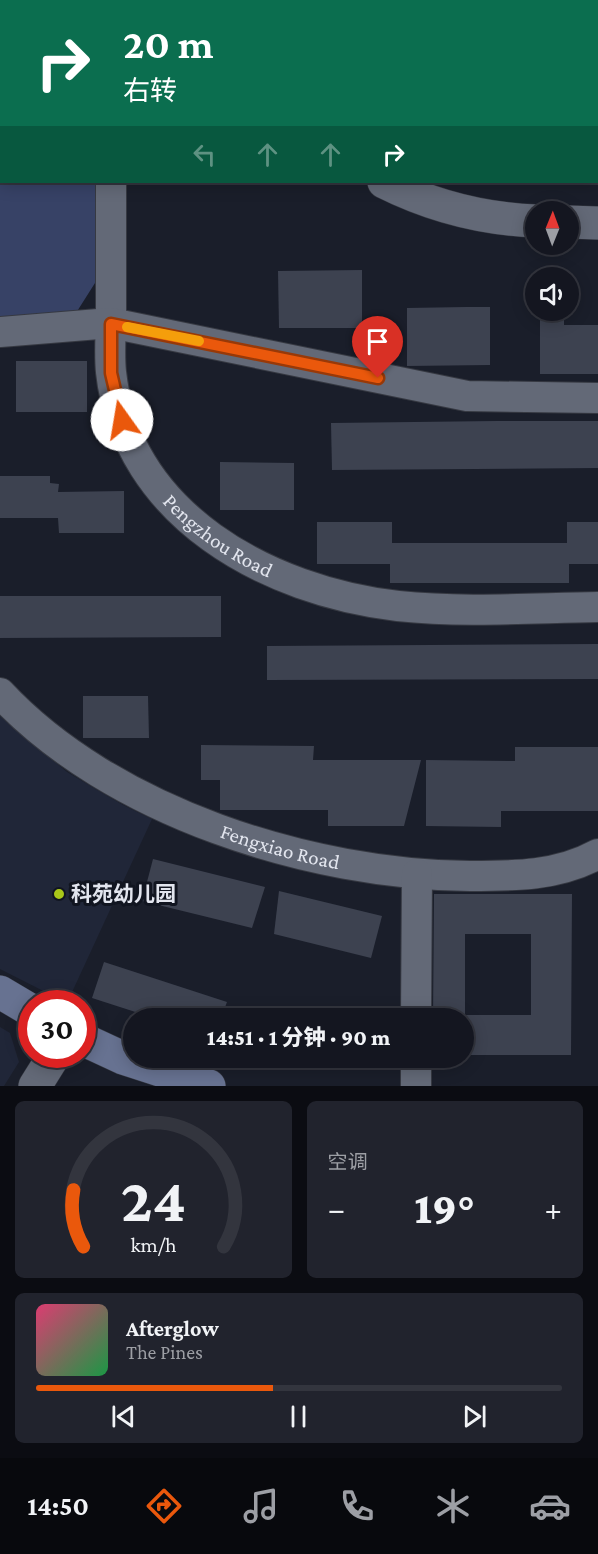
<!DOCTYPE html>
<html lang="zh">
<meta charset="utf-8">
<style>
:root{--surface:#141620;--page:#21232d;--text:#f1f3f6;--muted:#9d9fa5;--line:#33353e;--accent:#ea580c}
body{margin:0;font-family:"Crimson Pro","Noto Sans SC",serif;background:var(--page);color:var(--text);height:100vh;display:flex;flex-direction:column;font-size:22px;white-space:nowrap}
*{box-sizing:border-box;margin:0}
p{font-size:20px;color:var(--muted)}
.icon{flex:none;width:33px;height:33px;fill:none;stroke:currentColor;stroke-width:2;stroke-linecap:round;stroke-linejoin:round}
.map{position:relative;height:1086px;overflow:hidden}
.sheet{display:flex;flex-direction:column;gap:15px;padding:15px;background:#0b0c12;flex:1}
.sheet>*{flex:none}
.banner{position:absolute;left:0px;top:0px;width:598px;height:183px;box-shadow:0 3px 15px #0003,0 0 0 2px var(--line);background:#0b6e4f;color:#fff;overflow:hidden}
.needle{width:39px;rotate:1deg}
.controls{position:absolute;left:525px;top:201px;display:grid;gap:12px}
.controls a{display:grid;place-items:center;width:54px;height:54px;border-radius:50%;background:var(--surface);box-shadow:0 3px 15px #0003,0 0 0 2px var(--line);font-size:30px}
.speed{position:absolute;left:18px;top:990px;display:flex;gap:12px;font-size:30px;font-weight:700;text-align:center}
.speed>*{display:grid;place-content:center;width:78px;height:78px;border-radius:50%;background:var(--surface);box-shadow:0 3px 15px #0003,0 0 0 2px var(--line);line-height:1}
.speed .limit{border:9px solid #d22;background:#fff;color:#111}
.pin{position:absolute;display:grid;place-items:center;width:51px;height:51px;color:#fff;margin:-62px -26px;border-radius:50% 50% 50% 0;rotate:-45deg;box-shadow:0 0 6px #0007}
.pin .icon{rotate:45deg}
.me{position:absolute;width:66px;margin:-33px;rotate:347deg;stroke-linejoin:round;filter:drop-shadow(0 0 4px #0008)}
.turn{display:flex;align-items:center;gap:21px;height:126px;padding:0 24px;font-size:27px}
.turn .icon{width:78px;height:78px;stroke-width:2.5}
.turn b{display:block;font-size:42px;line-height:51px}
.lanes{display:flex;align-items:center;height:57px;padding:0 24px;background:#0003;justify-content:center;gap:30px;direction:ltr}
.lanes .off{opacity:.35}
.big{font-size:45px;font-weight:800;line-height:1.1}
.sheet .tile{flex:1;display:flex;flex-direction:column;justify-content:center;gap:9px;min-width:0;padding:0 21px;border-radius:9px;background:var(--page)}
.sheet .dial{align-items:center;gap:0}
.dial svg{height:156px;overflow:visible;fill:none;stroke:var(--line);stroke-width:7;stroke-linecap:round;text-anchor:middle}
.dial text{fill:var(--text);stroke:none}
.song{display:flex;align-items:center;gap:18px}
.cover{width:72px;height:72px;border-radius:9px;background:linear-gradient(135deg,hsl(340 70% 55%),hsl(140 70% 35%))}
.played{height:6px;border-radius:3px;background:linear-gradient(90deg,var(--accent) 45%,var(--line) 45%)}
.keys{display:flex;justify-content:space-around;direction:ltr}
.heat{display:flex;justify-content:space-between;align-items:center;font-size:33px;direction:ltr}
.sheet .tiles{flex:1;display:grid;gap:15px;grid-template-columns:1fr 1fr}
.tile:last-child{grid-column:span 2}
.trip{position:absolute;left:123px;top:1008px;width:351px;height:60px;border-radius:30px;background:var(--surface);box-shadow:0 3px 15px #0003,0 0 0 2px var(--line);font-weight:800;line-height:60px;text-align:center}
.menu{display:flex;height:96px;justify-content:space-around;align-items:center;background:#08090d;color:var(--muted)}
.menu .icon{width:42px;height:42px}
.menu .on{color:var(--accent)}
.menu b{font-size:27px;color:var(--text)}
.map>svg:first-child{display:block}
.built{fill:#202638}
.green{fill:#374266}
.building{fill:#3d4250;fill-rule:evenodd}
.lines{fill:none;stroke-linecap:round;stroke-linejoin:round}
.service-casing{stroke:#363942;stroke-width:16}
.minor-casing{stroke:#363942;stroke-width:32}
.tertiary-casing{stroke:#363942;stroke-width:34}
.secondary-casing{stroke:#363942;stroke-width:34}
.service{stroke:#636977;stroke-width:15}
.minor{stroke:#636977;stroke-width:30}
.tertiary{stroke:#636977;stroke-width:33}
.secondary{stroke:#677291;stroke-width:33}
.route-casing{stroke:#983908;stroke-width:15}
.route{stroke:#ea580c;stroke-width:10}
.slow{stroke:#f59e0b;stroke-width:10}
.poi-dot{fill:#a9c719;stroke:#111520;stroke-width:2}
.labels{text-anchor:middle;dominant-baseline:central;stroke-width:6;stroke-linejoin:round;paint-order:stroke}
.street-label{font-size:21px;fill:#e2e5ee;stroke:#111520}
.poi-label{font-size:21px;font-weight:bold;fill:#e2e5ee;stroke:#111520;text-anchor:start}
</style>
<div class="map">
<svg width="598" height="1086" viewBox="0 0 598 1086">
<rect width="100%" height="100%" fill="#1a1e2a"/>
<g class="built">
<polygon points="0,716 67,772 123,805 152,819 67,1003 0,969"/>
<polygon points="0,1027 10,1033 19,1062 4,1086 0,1086"/>
</g>
<polygon class="green" points="0,97 2,182 96,182 95,283 76,313 0,317"/>
<g class="building">
<polygon points="362,270 362,328 279,328 278,271"/>
<polygon points="466,307 490,307 490,365 407,366 407,308"/>
<polygon points="564,316 564,325 598,325 598,374 540,374 540,317"/>
<rect x="16" y="361" width="71" height="51"/>
<polygon points="496,421 598,421 598,468 332,470 331,423"/>
<polygon points="220,462 294,463 294,510 220,510"/>
<polygon points="0,476 50,476 50,483 59,484 58,492 124,491 124,533 59,533 58,518 0,518"/>
<polygon points="317,522 392,522 392,543 567,543 567,522 598,522 598,564 569,564 569,583 390,583 390,564 317,564"/>
<polygon points="0,596 221,596 221,637 0,638"/>
<polygon points="598,644 598,679 267,680 267,646"/>
<polygon points="83,696 148,696 149,738 83,738"/>
<polygon points="201,745 314,746 313,760 421,760 404,826 328,826 328,810 220,810 220,780 201,780"/>
<polygon points="515,747 598,747 598,811 501,811 501,827 426,826 426,760 515,761"/>
<polygon points="153,859 265,887 252,928 142,901"/>
<polygon points="279,891 382,916 371,958 274,934"/>
<path d="M434,894H572L571,1055H464V1018H433ZM465,934H531V1015H465Z"/>
<polygon points="104,962 227,1002 221,1018 154,1018 92,998"/>
<polygon points="264,1012 313,1018 263,1018"/>
<polygon points="318,1058 375,1058 374,1064"/>
</g>
<g class="lines">
<g class="service-casing">
<g id="service">
<polyline points="384,0 385,2"/>
<polyline points="597,79 598,79"/>
</g>
</g>
<g class="minor-casing">
<g id="minor">
<polyline points="0,84 2,84"/>
<path id="s1" d="M111,182C111,225 111,269 111,313C111,333 109,353 111,372C127,516 268,591 398,606C464,613 532,608 598,607"/>
<polyline points="0,332 111,323 467,396 598,398"/>
<path id="s2" d="M0,693C111,812 311,875 470,876C515,876 558,876 598,854"/>
<polyline points="416,1018 417,874"/>
<polyline points="416,1086 416,1058"/>
</g>
</g>
<g class="tertiary-casing">
<g id="tertiary">
<polyline points="163,0 165,2"/>
<path d="M384,182C432,206 482,219 536,221"/>
<polyline points="568,222 598,223"/>
<polyline points="35,1086 55,1054"/>
</g>
</g>
<g class="secondary-casing">
<g id="secondary">
<polyline points="0,992 32,1011"/>
<polyline points="82,1039 123,1058 209,1086"/>
</g>
</g>
<use href="#service" class="service"/>
<use href="#minor" class="minor"/>
<use href="#tertiary" class="tertiary"/>
<use href="#secondary" class="secondary"/>
</g>
<g class="lines">
<g class="route-casing">
<polyline id="route" points="122,420 111,373 111,324 378,378"/>
</g>
<use href="#route" class="route"/>
<polyline class="slow" points="127,327 199,341"/>
</g>
<circle class="poi-dot" cx="59" cy="894" r="6"/>
<g class="labels">
<g class="street-label">
<text stroke="none"><textPath href="#s1" startOffset="394">Pengzhou Road</textPath></text>
<text stroke="none"><textPath href="#s2" startOffset="324">Fengxiao Road</textPath></text>
</g>
<g class="poi-label">
<text x="71" y="894">科苑幼儿园</text>
</g>
</g>
</svg>
<div class="controls">
<a><svg class="needle" viewBox="-14 -14 28 28"><path d="M0-13l5 13h-10z" fill="#e53935"/><path d="M0 13l5-13h-10z" fill="#9d9fa5"/></svg></a>
<a><svg class="icon" aria-label="sound" viewBox="0 0 24 24"><path d="M4 9h4l5-4v14l-5-4H4zM17 9q2 3 0 6"/></svg></a>
</div>
<div class="speed"><div class="limit">30</div></div>
<div class="pin" style="left:378px;top:378px;background:#d93025"><svg class="icon" aria-label="arrive" viewBox="0 0 24 24"><path d="M6 21V4h12l-3 4 3 4H6"/></svg></div>
<svg class="me" style="left:122px;top:420px" viewBox="-20 -20 40 40"><circle r="19" fill="#fff"/><path d="M0-13L10 11 0 6-10 11z" fill="#ea580c"/></svg>
<div class="trip">14:51 · 1 分钟 · 90 m</div>
<div class="banner">
<div class="turn"><svg class="icon" aria-label="right" viewBox="0 0 24 24"><path d="M7 20v-9h11M14 6l5 5-5 5"/></svg><div><b>20 m</b>右转</div></div>
<div class="lanes"><svg class="icon off" aria-label="left" viewBox="0 0 24 24"><path d="M17 20v-9H6M10 6l-5 5 5 5"/></svg><svg class="icon off" aria-label="ahead" viewBox="0 0 24 24"><path d="M12 20V5M6 11l6-6 6 6"/></svg><svg class="icon off" aria-label="ahead" viewBox="0 0 24 24"><path d="M12 20V5M6 11l6-6 6 6"/></svg><svg class="icon" aria-label="right" viewBox="0 0 24 24"><path d="M7 20v-9h11M14 6l5 5-5 5"/></svg></div>
</div>
</div>
<section class="sheet">
<div class="tiles">
<div class="tile dial"><svg viewBox="0 0 100 80">
<path d="M14 69A42 42 0 1 1 86 69"/>
<path d="M14 69A42 42 0 0 1 9 40" stroke="#ea580c"/>
<text x="50" y="56" font-size="32" font-weight="700">24</text>
<text x="50" y="72" font-size="11">km/h</text>
</svg></div>
<div class="tile"><p>空调</p>
<div class="heat"><a>−</a><b class="big">19°</b><a>+</a></div>
</div>
<div class="tile">
<div class="song"><i class="cover"></i><div><b>Afterglow</b><p>The Pines</p></div></div>
<div class="played"></div>
<div class="keys"><svg class="icon" aria-label="previous" viewBox="0 0 24 24"><path d="M18 5L8 12l10 7zM5 5v14"/></svg><svg class="icon" aria-label="pause" viewBox="0 0 24 24"><path d="M8 5v14M16 5v14"/></svg><svg class="icon" aria-label="next" viewBox="0 0 24 24"><path d="M6 5l10 7-10 7zM19 5v14"/></svg></div>
</div>
</div>
</section>
<nav class="menu">
<b>14:50</b>
<svg class="icon on" aria-label="directions" viewBox="0 0 24 24"><path d="M12 3l9 9-9 9-9-9zM9 14v-3h6M13 9l2 2-2 2"/></svg>
<svg class="icon" aria-label="music" viewBox="0 0 24 24"><path d="M9 18V5l10-2v13"/><circle cx="6" cy="18" r="3"/><circle cx="16" cy="16" r="3"/></svg>
<svg class="icon" aria-label="phone" viewBox="0 0 24 24"><path d="M5 4h4l2 5-3 2q2 4 5 5l2-3 5 2v4C11 20 4 13 5 4z"/></svg>
<svg class="icon" aria-label="climate" viewBox="0 0 24 24"><path d="M12 3v18M4 7l16 10M4 17L20 7"/></svg>
<svg class="icon" aria-label="car" viewBox="0 0 24 24"><path d="M5 17H2v-5l4-1 3-4h7l3 4 3 1v5h-3M9 17h6M6 11h13"/><circle cx="7" cy="17" r="2"/><circle cx="17" cy="17" r="2"/></svg>
</nav>
